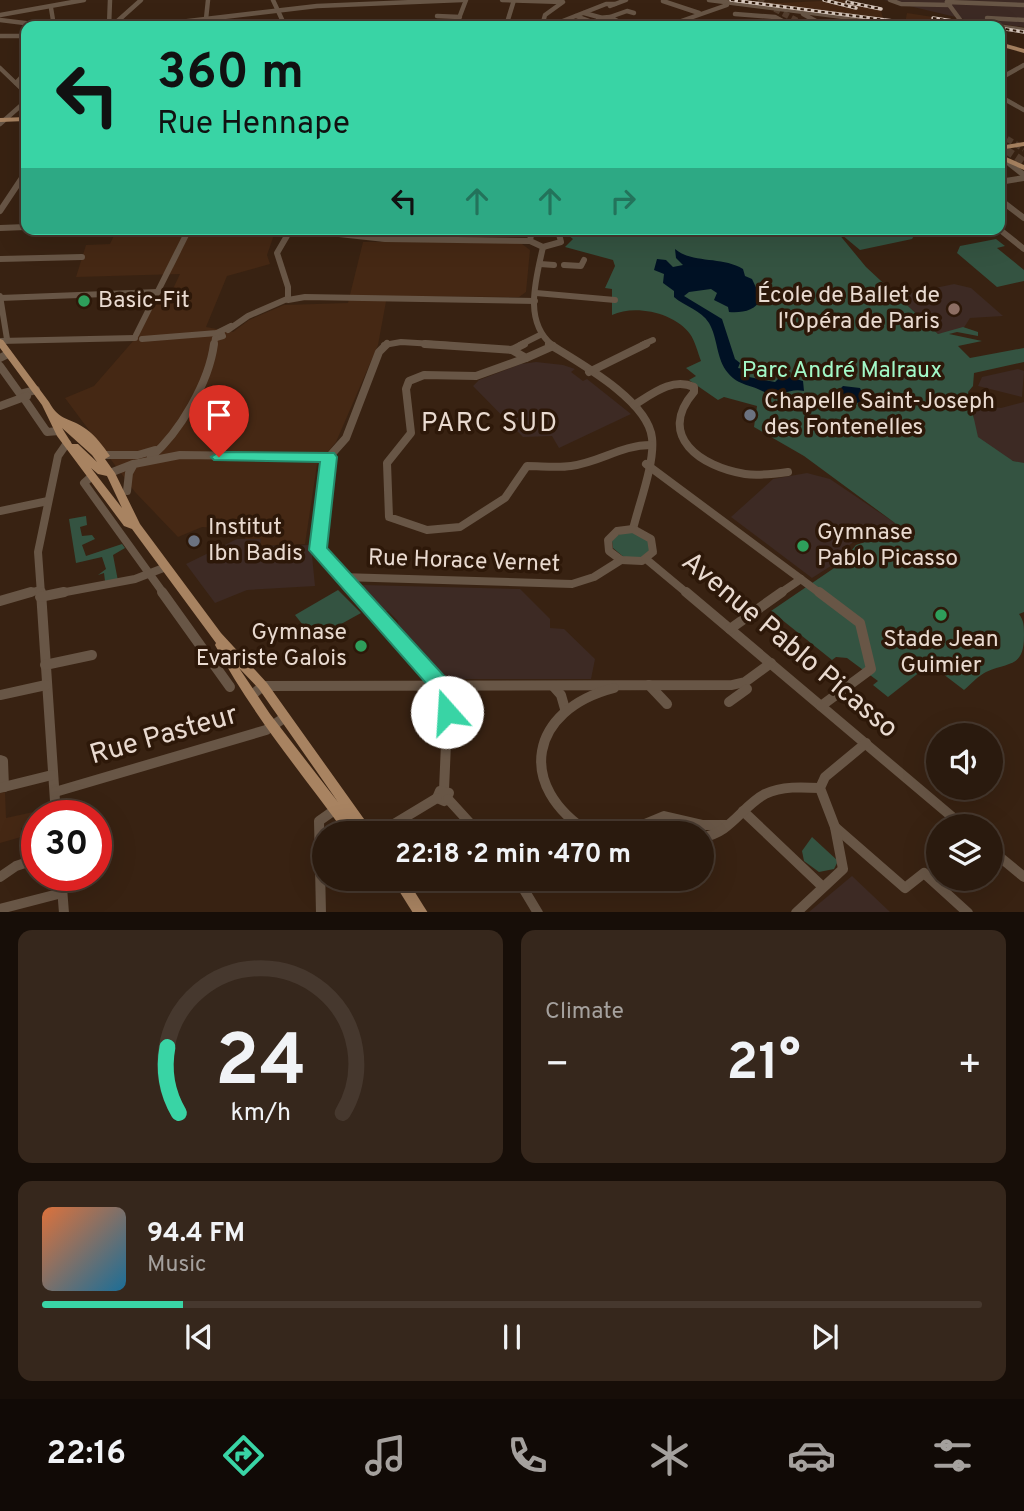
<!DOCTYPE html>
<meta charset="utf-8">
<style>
:root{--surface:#2a1a0e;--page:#36271c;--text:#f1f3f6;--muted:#a5a19e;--line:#46382e;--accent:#39d4a5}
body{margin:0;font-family:Overpass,sans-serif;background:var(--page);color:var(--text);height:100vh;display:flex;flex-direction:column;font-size:26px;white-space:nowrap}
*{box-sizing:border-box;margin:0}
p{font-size:23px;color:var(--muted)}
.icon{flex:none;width:38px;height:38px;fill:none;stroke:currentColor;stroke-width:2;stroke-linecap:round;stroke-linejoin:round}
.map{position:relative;height:912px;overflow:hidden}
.sheet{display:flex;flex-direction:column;gap:18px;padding:18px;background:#170e08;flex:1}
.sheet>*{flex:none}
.hud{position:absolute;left:21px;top:21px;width:984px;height:214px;border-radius:14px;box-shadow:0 7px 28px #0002,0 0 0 2px var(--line);background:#39d4a5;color:#111;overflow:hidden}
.tools{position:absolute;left:926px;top:723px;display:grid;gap:14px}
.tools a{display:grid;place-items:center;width:77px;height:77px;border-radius:50%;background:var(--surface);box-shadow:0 7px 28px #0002,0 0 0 2px var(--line);font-size:35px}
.speed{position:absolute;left:21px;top:800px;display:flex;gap:14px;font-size:35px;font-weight:700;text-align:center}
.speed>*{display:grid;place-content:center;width:91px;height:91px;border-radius:50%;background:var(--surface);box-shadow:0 7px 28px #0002,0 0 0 2px var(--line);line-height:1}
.speed .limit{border:10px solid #d22;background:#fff;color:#111}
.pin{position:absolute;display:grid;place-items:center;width:60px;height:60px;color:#fff;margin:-72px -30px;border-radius:50% 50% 50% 0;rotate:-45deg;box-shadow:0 0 7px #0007}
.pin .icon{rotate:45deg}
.me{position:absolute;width:77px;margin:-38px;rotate:341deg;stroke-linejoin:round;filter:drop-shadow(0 0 5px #0008)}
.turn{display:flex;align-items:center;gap:24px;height:147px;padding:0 21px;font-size:32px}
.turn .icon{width:91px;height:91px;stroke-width:2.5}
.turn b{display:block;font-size:49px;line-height:60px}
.lanes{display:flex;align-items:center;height:66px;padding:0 21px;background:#0003;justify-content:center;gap:35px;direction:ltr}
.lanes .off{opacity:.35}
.big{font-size:52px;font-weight:700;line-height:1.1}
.sheet .card{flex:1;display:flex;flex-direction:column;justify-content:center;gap:10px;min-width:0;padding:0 24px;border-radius:14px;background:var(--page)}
.sheet .dial{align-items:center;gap:0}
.dial svg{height:182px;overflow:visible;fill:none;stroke:var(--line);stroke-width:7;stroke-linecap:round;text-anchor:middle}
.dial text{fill:var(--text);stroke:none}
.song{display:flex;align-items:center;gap:21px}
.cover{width:84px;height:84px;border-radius:10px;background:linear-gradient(135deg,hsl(20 70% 55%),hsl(200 70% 35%))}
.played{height:7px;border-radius:4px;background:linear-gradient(90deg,var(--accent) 15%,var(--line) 15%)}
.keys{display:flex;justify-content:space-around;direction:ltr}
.heat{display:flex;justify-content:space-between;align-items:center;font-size:38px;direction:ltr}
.sheet .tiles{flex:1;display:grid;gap:18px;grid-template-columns:1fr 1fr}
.card:last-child{grid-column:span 2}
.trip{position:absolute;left:312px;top:821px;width:402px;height:70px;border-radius:35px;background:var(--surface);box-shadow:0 7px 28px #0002,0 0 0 2px var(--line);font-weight:700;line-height:70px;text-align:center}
.dock{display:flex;height:112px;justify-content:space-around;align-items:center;background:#110a06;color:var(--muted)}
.dock .icon{width:49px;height:49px}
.dock .current{color:var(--accent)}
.dock b{font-size:32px;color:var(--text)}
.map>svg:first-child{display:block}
.built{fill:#452814}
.education{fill:#3d2a24}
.green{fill:#345341}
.water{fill:#001124}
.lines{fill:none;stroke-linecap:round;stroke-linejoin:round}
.highway-tunnel-far1{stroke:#533e2e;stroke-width:6;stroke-dasharray:6 3.5;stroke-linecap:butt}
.highway-tunnel{stroke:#533e2e;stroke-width:8;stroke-dasharray:8 4.5;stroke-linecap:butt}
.minor-far3{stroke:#685646;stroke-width:4.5}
.minor-far2{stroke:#685646;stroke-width:6}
.minor-far1{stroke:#685646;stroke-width:8}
.minor{stroke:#685646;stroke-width:10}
.major{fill:#a88361;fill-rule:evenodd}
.rail-casing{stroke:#d5c6bb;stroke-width:3.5}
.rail{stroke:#2d1809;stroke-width:2;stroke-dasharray:3.5;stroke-linecap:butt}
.route{fill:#39d4a5;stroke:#258a6b;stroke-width:2}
.leisure-dot{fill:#2e9e5b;stroke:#2d1809;stroke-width:2.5}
.education-dot{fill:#8d6e63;stroke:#2d1809;stroke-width:2.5}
.worship-dot{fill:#6b7280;stroke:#2d1809;stroke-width:2.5}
.labels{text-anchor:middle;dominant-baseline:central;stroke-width:7;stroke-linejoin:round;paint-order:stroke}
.poi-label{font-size:23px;fill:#e9dad0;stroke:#2d1809;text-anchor:start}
.park-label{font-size:23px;fill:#a2f8c7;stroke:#2d1809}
.street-label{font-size:23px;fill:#e9dad0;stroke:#2d1809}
.quarter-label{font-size:26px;letter-spacing:2px;fill:#e9dad0;stroke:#2d1809}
.near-street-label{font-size:28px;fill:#e9dad0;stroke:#2d1809}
</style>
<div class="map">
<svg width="1024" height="913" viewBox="0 0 1024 913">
<rect width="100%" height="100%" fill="#382212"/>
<g class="built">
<polygon points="724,0 780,3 842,0 880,8 884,21"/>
<polygon points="907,13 991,26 905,23"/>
<polygon points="117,229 275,232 267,255 270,264 227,276 206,327 233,332 249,320 284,305 348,303 363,242 381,242 385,229 480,229 480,237 522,244 530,250 526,292 519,297 387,296 378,345 336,442 317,465 305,544 259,546 260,539 245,539 246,532 218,528 202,527 178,537 135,492 65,398 94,386 134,340 159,294 170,295 180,274 76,277 86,245 110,244"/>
<polygon points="5,792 6,818 47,809 48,815 37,816 37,819 27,822 27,827 21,828 21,837 0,843 0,793"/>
</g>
<g class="education">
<polygon points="884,0 1024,0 1024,27 964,19"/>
<polygon points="954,284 971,288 1003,316 970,318 963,329 938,334 897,296"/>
<polygon points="536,362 563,365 575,369 571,372 583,381 587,379 631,414 559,448 552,436 523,437 473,386 479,380 521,364"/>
<polygon points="1018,369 1024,371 1022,397 978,386 982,377"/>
<polygon points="1024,402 1024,464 1004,458 974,435 974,412 983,406 1001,408"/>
<polygon points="807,473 830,479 895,523 880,533 855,541 844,549 837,562 812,578 731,517 773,479"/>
<polygon points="237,539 261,539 260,546 311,545 315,586 247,590 215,603 186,564"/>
<polygon points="363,585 520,589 550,619 550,628 564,629 595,659 591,679 445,679 399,632 398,621 388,611 380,611 360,589"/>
<polygon points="852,876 890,912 809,912"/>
</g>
<g class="green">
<path d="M561,229H855L838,233L866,267L938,334L963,327L978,332V336L957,332L949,334L982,341L958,346L970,358L1024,348V362L974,373L973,386L968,392L978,437L1013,461L1024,463V612L1019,614C1024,621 1024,626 1024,635C1024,668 1010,661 986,672C978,676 971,684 964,690L930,664L888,697L873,685L878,681L847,658L836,657L832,660L771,611L840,564L856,545L883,536L895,523L804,456L754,427L757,406L724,397L718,400L689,380L696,376L686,368L701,361C698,353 695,341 690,334C675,313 635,304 612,315V289L605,288L615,266L613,260L565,247L573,239Z"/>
<polygon points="871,229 918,229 912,239 860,250 842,235"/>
<polygon points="996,239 1005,246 997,248 1024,270 1024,281 997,287 957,253 960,246"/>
<polygon points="86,516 87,525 80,527 82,536 92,535 95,539 82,545 86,556 122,544 125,548 113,555 118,581 105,581 104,573 98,575 106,569 102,557 76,563 69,519"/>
<polygon points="630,531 648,540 650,550 642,557 625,558 613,548 612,541 617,535"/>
<polygon points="338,590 361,613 314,639 295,615"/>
<polygon points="812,837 838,861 834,869 819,872 804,861 802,851"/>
</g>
<g class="water">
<path d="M675,249C693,264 722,256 743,269L745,276L752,279L761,298C756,311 742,313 729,312L728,307L714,300L717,293L711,289L689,292L684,296L722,319L735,359L740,363L738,368L749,370L747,373L749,377L775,382L782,375L803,381L804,391C789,388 783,396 769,396C757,384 740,388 728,373C716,359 718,338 709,323C701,310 684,306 674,297V291L663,283L664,274L654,270L657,259L666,260L673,267L683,265L676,258Z"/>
<polygon points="843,386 860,388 866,402 844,404 837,392"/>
</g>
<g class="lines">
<g class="highway-tunnel-far1">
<polyline points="758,0 807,26"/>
<polyline points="999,134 1024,149"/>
<polyline points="999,145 1009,152"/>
</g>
<polyline class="highway-tunnel" points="1006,150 1024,162"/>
<g class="minor-far3">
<polyline points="273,0 285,26"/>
<polyline points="502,0 562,2"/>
<polyline points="709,0 891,23"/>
<polyline points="890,0 901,4 950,5"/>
<polyline points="663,1 699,13"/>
<polyline points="947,2 961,21 1024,30"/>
<polyline points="947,2 1024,5"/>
<polyline points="610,6 626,0"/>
<polyline points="51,8 54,26"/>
<polyline points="584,13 621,23 610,17 598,18"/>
<polyline points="735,14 775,17 792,26"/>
<polyline points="803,14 825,26"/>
<polyline points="0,15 84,0"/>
<polyline points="437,16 460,17"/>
<polyline points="576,16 603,26"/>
<polyline points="610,17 627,11 634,13"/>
<polyline points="987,18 1024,20"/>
<polyline points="206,19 208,0"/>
<polyline points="0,20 49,26"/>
<polyline points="109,26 110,0"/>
<polyline points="112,26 141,0"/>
<polyline points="146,26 317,6 462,0"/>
<polyline points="456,26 466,0"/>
<polyline points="506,26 514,0"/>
<polyline points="542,26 545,15 563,2"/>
<polyline points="550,26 606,4 615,4"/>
<polyline points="667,26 727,5"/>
<polyline points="698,26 709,26"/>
<polyline points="0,36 26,36"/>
<polyline points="0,68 26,93"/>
<polyline points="999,79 1024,65"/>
<polyline points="16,83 26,72"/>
<polyline points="999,96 1024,110"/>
<polyline points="0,124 26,101"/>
<polyline points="22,151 26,151"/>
</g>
<g class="minor-far2">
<polyline points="22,151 26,151"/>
<polyline points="1010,164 1024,175"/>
<polyline points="999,182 1024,178"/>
<polyline points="999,199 1024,218"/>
<polyline points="0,211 26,172"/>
<polyline points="0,228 26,227"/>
<polyline points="291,229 277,253 288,287 288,300 305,297 535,301"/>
<polyline points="293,229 385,239 530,241"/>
<polyline points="999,229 1024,249"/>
<polygon points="544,230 559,234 561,242 543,247 530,241 531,235"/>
<path d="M543,247C536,279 523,321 552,345"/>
<polyline points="0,259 82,257"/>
<polyline points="540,264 554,265"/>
<polyline points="564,265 581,266 584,260"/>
<polyline points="536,293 615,300"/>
<polyline points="0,296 7,339"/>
<polyline points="0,298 158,292"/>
<polyline points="228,330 248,316 287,299"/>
<polygon points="217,333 222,334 223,336 216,338"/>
<polyline points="136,335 189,229"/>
<polyline points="142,339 217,333 231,326"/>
<polyline points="0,341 135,338"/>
<polyline points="214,345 215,338"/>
<polyline points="384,345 401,342 450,345"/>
<polyline points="520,345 540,335"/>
<polyline points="642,345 653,340"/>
</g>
<g class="minor-far1">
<polyline points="425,344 512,350 524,344"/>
<path d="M549,344C578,362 648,400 652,438C655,463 639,504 633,529"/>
<polyline points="512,350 526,358 553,346"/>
<polyline points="0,358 8,354"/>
<path d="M526,358L476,376L424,375L409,381L406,389L411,433L387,463L389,517L427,530L460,527L505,498L527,466C541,466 557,468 571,466C601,462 621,445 651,445"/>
<polyline points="0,366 20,394 36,390"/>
<polyline points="589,372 646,344"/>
<polyline points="23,397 47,432 59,431"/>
<path d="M634,405C652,394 672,377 694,387V392C656,436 701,467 745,474C759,476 774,474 788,472"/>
<polyline points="0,406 27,396"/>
<polyline points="104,455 138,455 155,450"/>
<path d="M151,457C180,432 209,382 214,344"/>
<polyline points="329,457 318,550 357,594"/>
<polyline points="329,457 346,438 379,352 387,344"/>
<polyline points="646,464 821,594"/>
<polyline points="110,473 133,464"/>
<polyline points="92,476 84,483 164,594"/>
<polyline points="127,491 129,473 134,464 180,455 329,457"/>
<polyline points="0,511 48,501"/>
<polygon points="633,529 651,539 653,552 642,561 621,560 609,551 608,540 617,531"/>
<polyline points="646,559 688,594"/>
<polyline points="341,577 572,584 594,577 621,560"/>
<polyline points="25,594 40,590"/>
<polyline points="41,594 38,552 58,456 67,443"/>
<polyline points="55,594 135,579 166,567"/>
<polyline points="779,594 801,579"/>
</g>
<g class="minor">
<polyline points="41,592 56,816"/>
<polyline points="162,592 230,687"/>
<polyline points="356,592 448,697 444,790"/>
<polyline points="686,592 963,826"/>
<polyline points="819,592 860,623 871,669 821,706"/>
<polyline points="40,597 64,592"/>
<polyline points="0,601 31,592"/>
<polyline points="730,629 782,592"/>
<polyline points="45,665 92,655"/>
<polyline points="649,685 667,704"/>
<polyline points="553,686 561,695 565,709"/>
<polyline points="0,695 46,685"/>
<polyline points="252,695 263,686 732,685 745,682 771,663"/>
<polyline points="729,702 747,689"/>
<polyline points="0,760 3,761 4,787"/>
<polyline points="0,788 52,775"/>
<polygon points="440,791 449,793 444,801 437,798"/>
<polyline points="55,792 266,730 284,718"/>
<polyline points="448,799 479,833"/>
<polyline points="743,811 823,887"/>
<polyline points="835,827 905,888 924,873 968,913"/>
<polyline points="379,833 437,798"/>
<path d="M590,833C515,786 529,710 614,688"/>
<polyline points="623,833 664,816 703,825 726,825"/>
<path d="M702,837C730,834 742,806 765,794C782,786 802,787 820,788"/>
<polyline points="990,849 1024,877"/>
<polyline points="61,875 64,913"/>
<polyline points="0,877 16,866 37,859"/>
<polyline points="517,878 538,913"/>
<polyline points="0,909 62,893"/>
<polyline points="321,913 319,821 336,809"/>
<polyline points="796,913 843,869 835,827 820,788 825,777 866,743"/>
</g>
<g class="major">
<polygon points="999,42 1024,49 1024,53 999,46"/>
<polygon points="26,117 26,121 0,122 0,118"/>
<polygon points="1024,142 1024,146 999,150 999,146"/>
<polygon points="999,154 1024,165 1024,170 999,159"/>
<path d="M0,339L3,340L49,402C60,422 70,417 86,429C96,436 103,446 110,456L105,459L115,473L140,524L221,633L267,683L374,833H345C300,771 251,713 215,645L216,643L132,529L124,526L57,436L42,405L0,348ZM62,428L92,455L97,462L78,444H72ZM91,468L98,474L107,476L122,508ZM239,668L259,689L338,802L270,714Z"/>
<polygon points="391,878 406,878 428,913 413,913"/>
</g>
<g class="rail-casing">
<g id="rail">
<polyline points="731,0 932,26"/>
<polyline points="824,0 856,8"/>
<polyline points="847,2 881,9"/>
<polyline points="933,18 986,26"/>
<polyline points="999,28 1024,32"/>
</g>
</g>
<use href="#rail" class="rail"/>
</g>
<polygon class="route" points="219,452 334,453 337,457 327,548 447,679 458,697 454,718 440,718 438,698 433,691 309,550 320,462 214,460 211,457"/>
<g class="leisure-dot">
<circle cx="84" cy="301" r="7"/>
<circle cx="803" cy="546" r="7"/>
<circle cx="941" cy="615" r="7"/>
<circle cx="361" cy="646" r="7"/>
</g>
<circle class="education-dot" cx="954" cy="309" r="7"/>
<g class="worship-dot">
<circle cx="750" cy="415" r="7"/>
<circle cx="194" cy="541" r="7"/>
</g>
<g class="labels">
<g class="poi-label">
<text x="940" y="296" text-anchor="end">École de Ballet de<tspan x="940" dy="26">l'Opéra de Paris</tspan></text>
<text x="98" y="301">Basic-Fit</text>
<text x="764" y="402">Chapelle Saint-Joseph<tspan x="764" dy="26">des Fontenelles</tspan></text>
<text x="208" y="528">Institut<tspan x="208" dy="26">Ibn Badis</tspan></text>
<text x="817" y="533">Gymnase<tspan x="817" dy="26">Pablo Picasso</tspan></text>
<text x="347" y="633" text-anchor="end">Gymnase<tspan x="347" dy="26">Evariste Galois</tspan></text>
<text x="941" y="640" text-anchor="middle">Stade Jean<tspan x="941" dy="26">Guimier</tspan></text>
</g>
<g class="park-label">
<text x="842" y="371">Parc André Malraux</text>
</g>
<g class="street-label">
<text transform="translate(464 562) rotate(2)">Rue Horace Vernet</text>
</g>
<g class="quarter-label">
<text x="490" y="424">PARC SUD</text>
</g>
<g class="near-street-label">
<text transform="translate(789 646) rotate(40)">Avenue Pablo Picasso</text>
<text transform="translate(164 736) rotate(-16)">Rue Pasteur</text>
</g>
</g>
</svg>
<div class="tools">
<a><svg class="icon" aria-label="sound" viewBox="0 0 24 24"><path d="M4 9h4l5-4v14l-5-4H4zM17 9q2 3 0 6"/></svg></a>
<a><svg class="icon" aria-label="layers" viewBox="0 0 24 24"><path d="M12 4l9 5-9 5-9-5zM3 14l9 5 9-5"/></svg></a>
</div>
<div class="speed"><div class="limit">30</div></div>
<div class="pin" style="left:219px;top:457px;background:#d93025"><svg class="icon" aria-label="arrive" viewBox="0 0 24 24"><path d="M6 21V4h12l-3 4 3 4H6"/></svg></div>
<svg class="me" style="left:447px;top:712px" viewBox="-20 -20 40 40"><circle r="19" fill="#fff"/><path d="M0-13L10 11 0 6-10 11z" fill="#39d4a5"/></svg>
<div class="trip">22:18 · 2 min · 470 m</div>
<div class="hud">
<div class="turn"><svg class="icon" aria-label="left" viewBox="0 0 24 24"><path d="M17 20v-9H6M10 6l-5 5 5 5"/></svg><div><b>360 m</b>Rue Hennape</div></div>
<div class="lanes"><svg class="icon" aria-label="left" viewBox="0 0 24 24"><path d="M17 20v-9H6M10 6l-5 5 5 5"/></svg><svg class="icon off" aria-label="ahead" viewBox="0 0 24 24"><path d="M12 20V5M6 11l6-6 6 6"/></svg><svg class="icon off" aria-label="ahead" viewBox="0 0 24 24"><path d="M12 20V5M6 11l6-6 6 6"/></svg><svg class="icon off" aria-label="right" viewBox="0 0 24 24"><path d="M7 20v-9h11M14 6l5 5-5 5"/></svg></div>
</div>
</div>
<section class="sheet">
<div class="tiles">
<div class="card dial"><svg viewBox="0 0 100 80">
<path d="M14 69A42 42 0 1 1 86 69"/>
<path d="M14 69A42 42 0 0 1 9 40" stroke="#39d4a5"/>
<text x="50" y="56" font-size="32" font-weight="700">24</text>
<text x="50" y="72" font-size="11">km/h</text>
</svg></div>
<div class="card"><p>Climate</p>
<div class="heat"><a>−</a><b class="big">21°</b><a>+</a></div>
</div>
<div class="card">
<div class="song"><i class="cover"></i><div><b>94.4 FM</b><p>Music</p></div></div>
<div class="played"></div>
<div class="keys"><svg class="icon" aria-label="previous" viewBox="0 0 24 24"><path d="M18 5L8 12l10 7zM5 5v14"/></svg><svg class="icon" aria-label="pause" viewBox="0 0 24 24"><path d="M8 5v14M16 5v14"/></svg><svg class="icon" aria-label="next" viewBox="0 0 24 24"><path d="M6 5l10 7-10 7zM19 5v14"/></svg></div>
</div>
</div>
</section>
<nav class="dock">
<b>22:16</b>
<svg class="icon current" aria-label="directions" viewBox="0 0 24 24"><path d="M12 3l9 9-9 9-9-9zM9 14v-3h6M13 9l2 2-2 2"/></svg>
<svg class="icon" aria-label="music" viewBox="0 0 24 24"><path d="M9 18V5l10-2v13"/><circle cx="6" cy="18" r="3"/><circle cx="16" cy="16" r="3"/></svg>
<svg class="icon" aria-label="phone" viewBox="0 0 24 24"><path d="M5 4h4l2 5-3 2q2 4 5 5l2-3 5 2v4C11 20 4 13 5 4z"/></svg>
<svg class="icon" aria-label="climate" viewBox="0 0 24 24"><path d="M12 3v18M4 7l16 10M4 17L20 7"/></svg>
<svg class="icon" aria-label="car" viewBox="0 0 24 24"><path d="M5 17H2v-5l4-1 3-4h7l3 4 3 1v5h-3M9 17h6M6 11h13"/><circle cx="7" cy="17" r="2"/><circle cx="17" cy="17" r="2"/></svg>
<svg class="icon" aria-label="filters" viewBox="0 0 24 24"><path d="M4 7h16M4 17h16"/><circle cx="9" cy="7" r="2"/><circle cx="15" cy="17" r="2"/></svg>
</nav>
